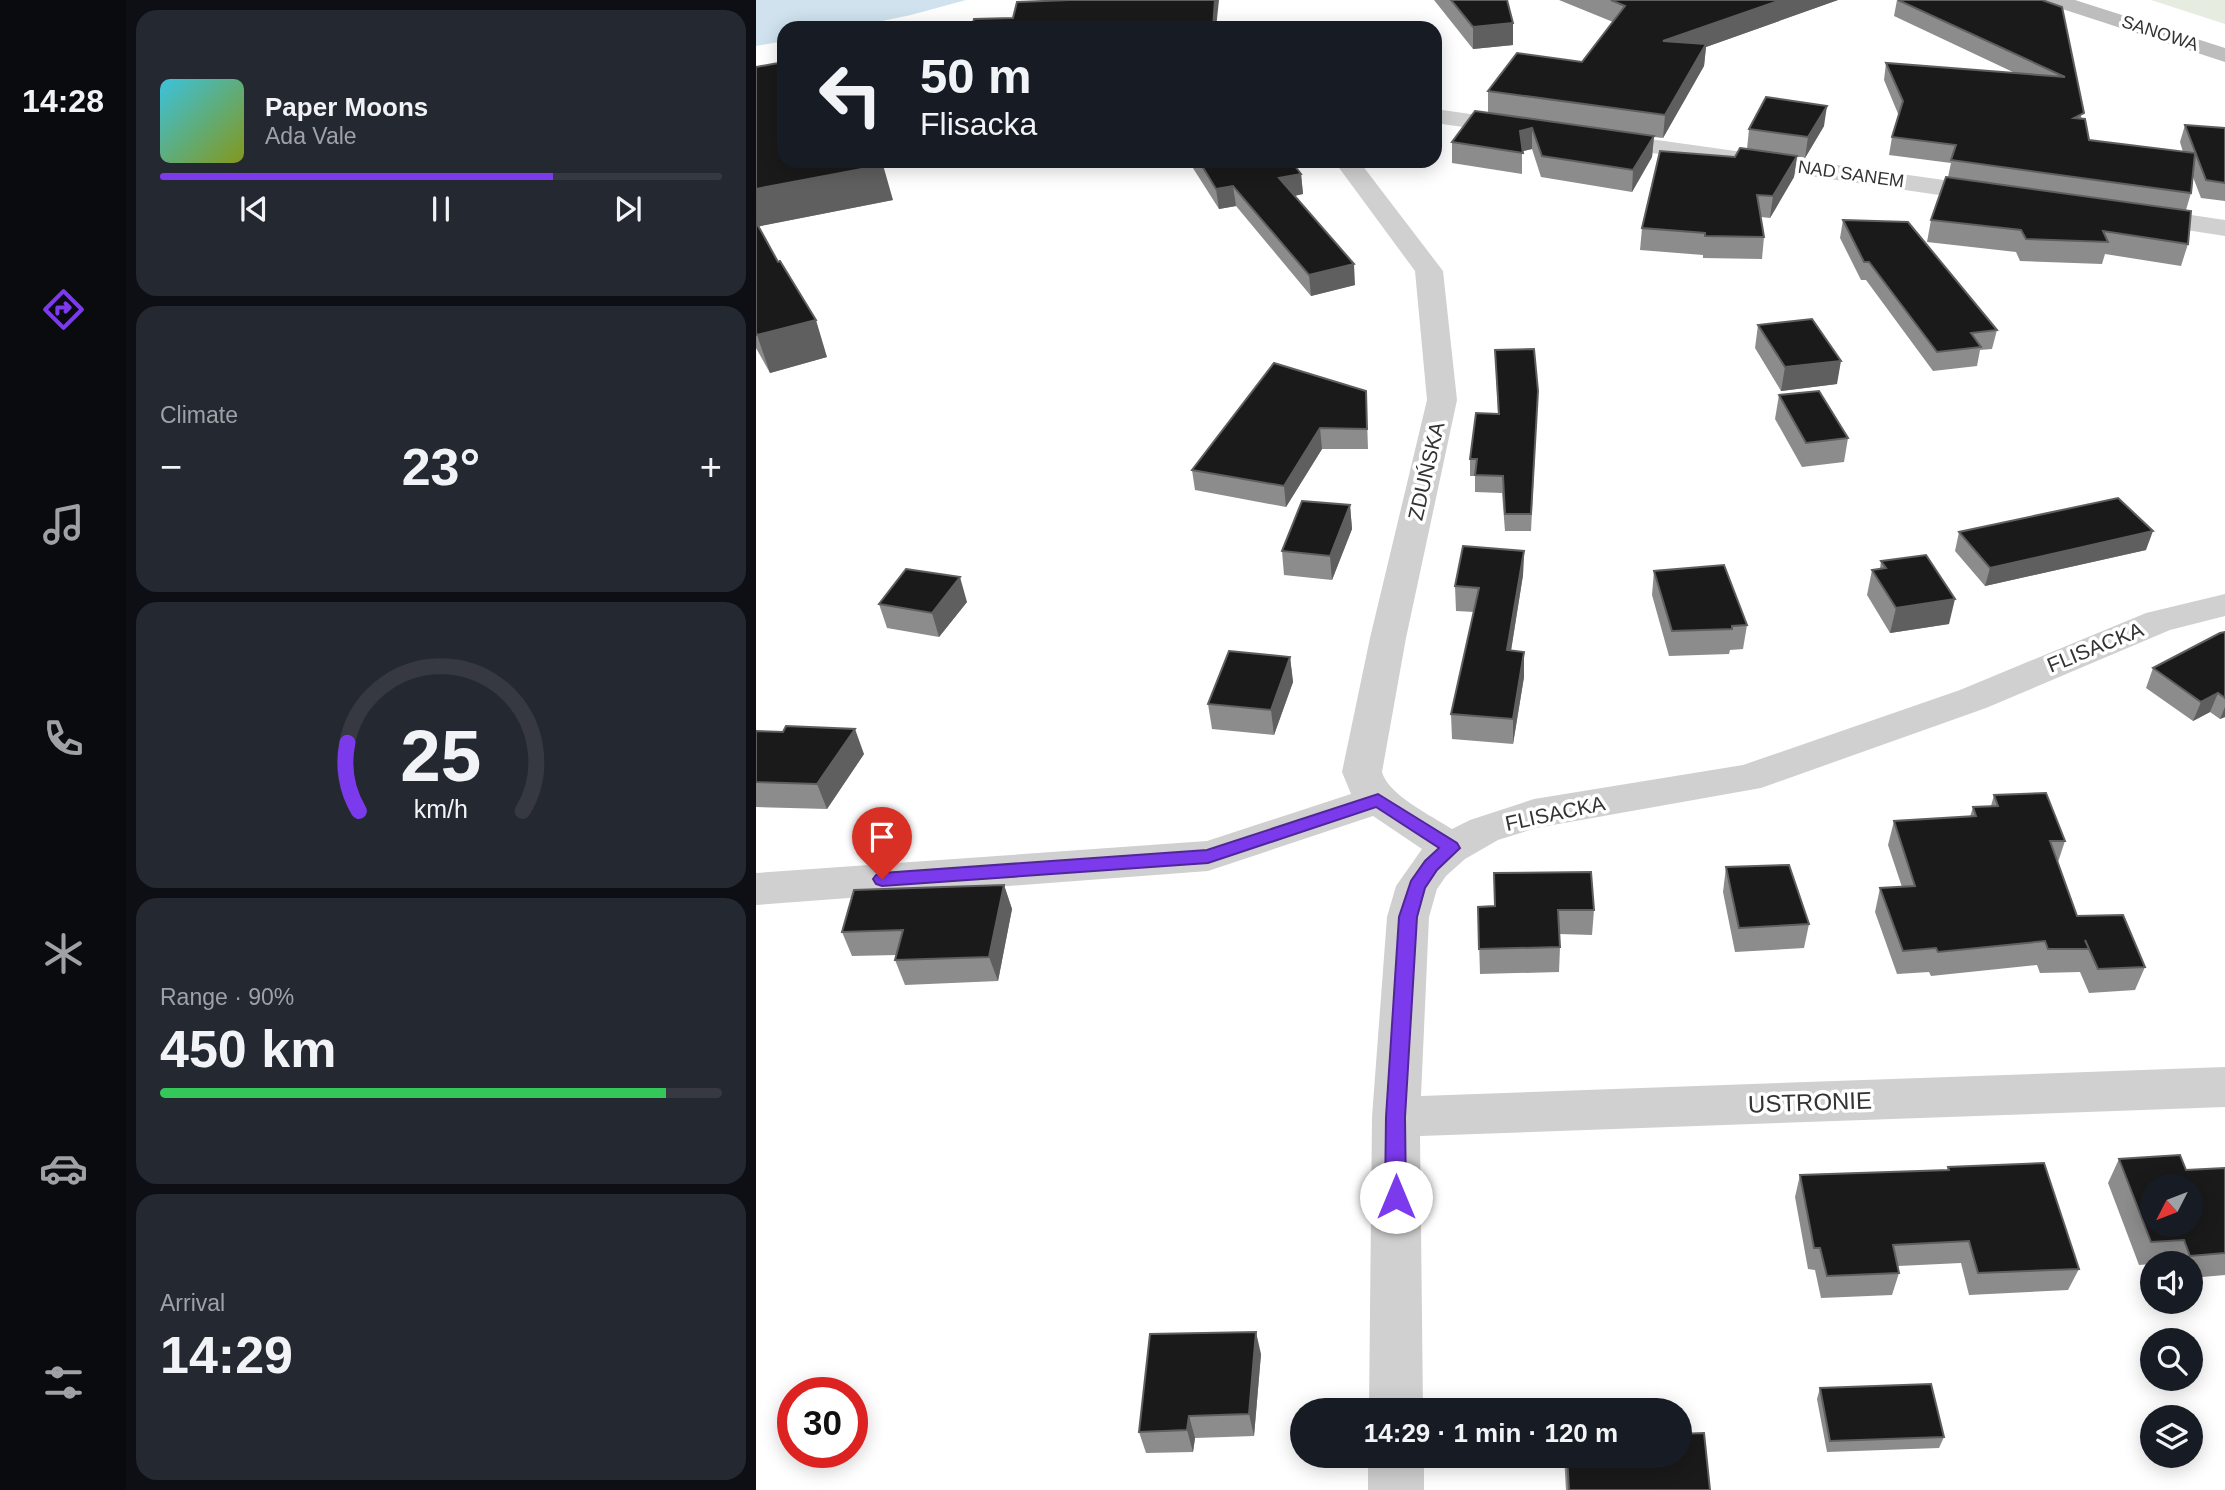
<!DOCTYPE html>
<meta charset="utf-8">
<style>
:root{--surface:#171b24;--page:#242831;--text:#f1f3f6;--muted:#9ea1a6;--line:#363941;--accent:#7c3aed}
body{margin:0;font-family:Arial,sans-serif;background:var(--page);color:var(--text);height:100vh;display:flex;flex-direction:column;font-size:26px;white-space:nowrap}
*{box-sizing:border-box;margin:0}
p{font-size:23px;color:var(--muted)}
.icon{flex:none;width:38px;height:38px;fill:none;stroke:currentColor;stroke-width:2;stroke-linecap:round;stroke-linejoin:round}
.map{position:relative;flex:1;overflow:hidden}
.sheet{display:flex;flex-direction:column;gap:10px;padding:10px;background:#0d0f14;width:630px}
.sheet>*{flex:none}
.hud{position:absolute;left:21px;top:21px;width:665px;height:147px;border-radius:21px;box-shadow:0 4px 18px #0003;background:#171b24;color:var(--text);overflow:hidden}
.needle{width:46px;rotate:228deg}
.tools{position:absolute;left:1384px;top:1174px;display:grid;gap:14px}
.tools a{display:grid;place-items:center;width:63px;height:63px;border-radius:50%;background:var(--surface);box-shadow:0 4px 18px #0003;font-size:35px}
.speed{position:absolute;left:21px;top:1377px;display:flex;gap:14px;font-size:35px;font-weight:700;text-align:center}
.speed>*{display:grid;place-content:center;width:91px;height:91px;border-radius:50%;background:var(--surface);box-shadow:0 4px 18px #0003;line-height:1}
.speed .limit{border:10px solid #d22;background:#fff;color:#111}
.pin{position:absolute;display:grid;place-items:center;width:60px;height:60px;color:#fff;margin:-72px -30px;border-radius:50% 50% 50% 0;rotate:-45deg;box-shadow:0 0 7px #0007}
.pin .icon{rotate:45deg}
.me{position:absolute;width:77px;margin:-38px;rotate:0deg;stroke-linejoin:round;filter:drop-shadow(0 0 5px #0008)}
.turn{display:flex;align-items:center;gap:24px;height:147px;padding:0 28px;font-size:32px}
.turn .icon{width:91px;height:91px;stroke-width:2.5}
.turn b{display:block;font-size:49px;line-height:60px}
.big{font-size:52px;font-weight:800;line-height:1.1}
.sheet .widget{flex:1;display:flex;flex-direction:column;justify-content:center;gap:10px;min-width:0;padding:0 24px;border-radius:21px;background:var(--page)}
.sheet .dial{align-items:center;gap:0}
.dial svg{height:182px;overflow:visible;fill:none;stroke:var(--line);stroke-width:7;stroke-linecap:round;text-anchor:middle}
.dial text{fill:var(--text);stroke:none}
.song{display:flex;align-items:center;gap:21px}
.cover{width:84px;height:84px;border-radius:10px;background:linear-gradient(135deg,hsl(190 70% 55%),hsl(70 70% 35%))}
.played{height:7px;border-radius:4px;background:linear-gradient(90deg,var(--accent) 70%,var(--line) 70%)}
.keys{display:flex;justify-content:space-around;direction:ltr}
.heat{display:flex;justify-content:space-between;align-items:center;font-size:38px;direction:ltr}
.charge{height:10px;border-radius:5px;background:linear-gradient(90deg,#34c759 90%,var(--line) 0)}
.trip{position:absolute;left:534px;top:1398px;width:402px;height:70px;border-radius:35px;background:var(--surface);box-shadow:0 4px 18px #0003;font-weight:800;line-height:70px;text-align:center}
main{display:flex;flex:1;min-height:0}
.tabs{display:flex;flex-direction:column;width:126px;justify-content:space-around;align-items:center;background:#090b0e;color:var(--muted)}
.tabs .icon{width:49px;height:49px}
.tabs .selected{color:var(--accent)}
.tabs b{font-size:32px;color:var(--text)}
.map>svg:first-child{display:block}
.green{fill:#e6ecdf}
.water{fill:#cfe2ee}
.lines{fill:none;stroke-linecap:round;stroke-linejoin:round}
.minor{fill:#d0d0d0;fill-rule:evenodd}
.secondary{fill:#bdbdbd;fill-rule:evenodd}
.wall{fill:#8c8c8c}
.shaded-wall{fill:#5f5f5f}
.building{fill:#1a1a1a;stroke:#5f5f5f;stroke-width:2;fill-rule:evenodd}
.route{fill:#7c3aed;stroke:#51269a;stroke-width:2}
.labels{text-anchor:middle;dominant-baseline:central;stroke-width:7;stroke-linejoin:round;paint-order:stroke}
.far-street-label{font-size:18px;fill:#333;stroke:#fff}
.street-label{font-size:21px;fill:#333;stroke:#fff}
.near-street-label{font-size:24px;fill:#333;stroke:#fff}
</style>
<main>
<nav class="tabs">
<b>14:28</b>
<svg class="icon selected" aria-label="directions" viewBox="0 0 24 24"><path d="M12 3l9 9-9 9-9-9zM9 14v-3h6M13 9l2 2-2 2"/></svg>
<svg class="icon" aria-label="music" viewBox="0 0 24 24"><path d="M9 18V5l10-2v13"/><circle cx="6" cy="18" r="3"/><circle cx="16" cy="16" r="3"/></svg>
<svg class="icon" aria-label="phone" viewBox="0 0 24 24"><path d="M5 4h4l2 5-3 2q2 4 5 5l2-3 5 2v4C11 20 4 13 5 4z"/></svg>
<svg class="icon" aria-label="climate" viewBox="0 0 24 24"><path d="M12 3v18M4 7l16 10M4 17L20 7"/></svg>
<svg class="icon" aria-label="car" viewBox="0 0 24 24"><path d="M5 17H2v-5l4-1 3-4h7l3 4 3 1v5h-3M9 17h6M6 11h13"/><circle cx="7" cy="17" r="2"/><circle cx="17" cy="17" r="2"/></svg>
<svg class="icon" aria-label="filters" viewBox="0 0 24 24"><path d="M4 7h16M4 17h16"/><circle cx="9" cy="7" r="2"/><circle cx="15" cy="17" r="2"/></svg>
</nav>
<section class="sheet">
<div class="widget">
<div class="song"><i class="cover"></i><div><b>Paper Moons</b><p>Ada Vale</p></div></div>
<div class="played"></div>
<div class="keys"><svg class="icon" aria-label="previous" viewBox="0 0 24 24"><path d="M18 5L8 12l10 7zM5 5v14"/></svg><svg class="icon" aria-label="pause" viewBox="0 0 24 24"><path d="M8 5v14M16 5v14"/></svg><svg class="icon" aria-label="next" viewBox="0 0 24 24"><path d="M6 5l10 7-10 7zM19 5v14"/></svg></div>
</div>
<div class="widget"><p>Climate</p>
<div class="heat"><a>−</a><b class="big">23°</b><a>+</a></div>
</div>
<div class="widget dial"><svg viewBox="0 0 100 80">
<path d="M14 69A42 42 0 1 1 86 69"/>
<path d="M14 69A42 42 0 0 1 9 39" stroke="#7c3aed"/>
<text x="50" y="56" font-size="32" font-weight="700">25</text>
<text x="50" y="72" font-size="11">km/h</text>
</svg></div>
<div class="widget"><p>Range · 90%</p><b class="big">450 km</b><div class="charge"></div></div>
<div class="widget"><p>Arrival</p><b class="big">14:29</b></div>
</section>
<div class="map">
<svg width="1469" height="1490" viewBox="0 0 1469 1490">
<rect width="100%" height="100%" fill="#fff"/>
<polygon class="green" points="1395,0 1469,0 1469,24"/>
<polygon class="water" points="0,0 210,0 155,15 92,28 28,28 28,41 0,46"/>
<g class="lines">
<g class="minor">
<polygon points="679,109 764,121 772,123 776,128 772,133 764,135 679,123"/>
<polygon points="844,132 1238,187 1247,190 1251,195 1247,200 1238,203 835,144 832,139 835,134"/>
<path d="M578,161H603L687,271L701,400L650,638L626,772C632,795 676,816 696,829L714,820L778,799L987,765L1204,690L1390,613L1469,594V616L1414,630L1230,708L1005,788L780,828L742,840L709,859L690,876L681,889L673,917L665,1096L1469,1067V1107L664,1136L667,1410H613L616,1117L631,917L640,886L666,849L617,816L452,871L0,905V873L451,841L595,794L586,772L614,638L671,400L659,271Z"/>
<polygon points="1381,207 1469,220 1469,236 1372,221 1368,215 1372,209"/>
<rect x="612" y="1456" width="56" height="34"/>
</g>
<polygon class="secondary" points="1288,0 1319,0 1469,48 1469,62 1291,4"/>
</g>
<g class="wall">
<polygon points="678,0 751,0 757,45 717,49"/>
<polygon points="803,0 1082,0 950,47 948,66 907,138 898,137 896,157 876,192 785,177 776,149 766,151 766,174 696,163 696,142 732,112 732,91 826,62 857,22"/>
<polygon points="1141,0 1286,0 1333,140 1427,152 1424,142 1429,125 1469,128 1469,201 1445,198 1437,177 1435,193 1430,210 1432,244 1425,266 1349,254 1346,264 1264,261 1260,252 1171,242 1175,220 1192,177 1195,163 1133,155 1136,137 1143,116 1128,80 1130,63 1259,73 1138,16"/>
<polygon points="0,67 28,161 137,200 3,226 71,357 14,373 0,348"/>
<polygon points="1068,126 1049,158 1041,157 1038,177 1014,218 1005,217 1008,237 1006,259 947,258 947,255 884,250 886,228 991,149 993,129"/>
<polygon points="435,161 535,161 545,174 547,194 539,196 599,285 555,296 480,206 463,209 435,165"/>
<polygon points="1087,220 1241,330 1236,349 1224,350 1221,366 1177,371 1110,280 1105,280 1084,238"/>
<polygon points="1002,325 1081,384 1025,391 999,348"/>
<polygon points="739,350 782,391 775,531 749,531 746,493 719,492 719,476 714,476 714,459 742,414"/>
<polygon points="610,391 612,449 566,449 530,507 439,490 436,470"/>
<polygon points="1023,395 1092,438 1088,462 1046,467 1019,419"/>
<polygon points="594,505 596,529 576,580 528,575 526,551"/>
<polygon points="1203,532 1390,550 1229,586 1199,551"/>
<polygon points="768,551 767,575 755,651 768,677 757,744 696,739 695,714 718,612 700,611 699,586"/>
<polygon points="1125,561 1193,624 1134,633 1111,595 1116,570 1124,569"/>
<polygon points="898,571 991,625 987,649 974,650 973,654 913,656 896,595"/>
<polygon points="211,602 183,637 131,628 123,604"/>
<polygon points="1469,632 1469,717 1464,719 1454,712 1437,721 1390,688 1397,668"/>
<polygon points="534,657 537,682 518,735 456,729 452,704"/>
<polygon points="0,731 108,754 71,809 0,807"/>
<polygon points="1238,795 1309,841 1302,862 1321,916 1389,967 1379,990 1333,993 1324,972 1284,973 1281,965 1175,976 1173,972 1141,974 1119,912 1124,888 1146,887 1132,845 1138,821 1214,817 1217,807 1235,806"/>
<polygon points="970,867 1053,924 1048,948 979,952 967,892"/>
<polygon points="738,873 838,910 836,935 803,934 804,947 803,972 724,974 722,907 738,906"/>
<polygon points="248,885 256,909 242,981 149,985 139,960 141,955 96,956 86,932"/>
<polygon points="1363,1159 1430,1170 1469,1168 1469,1275 1435,1278 1435,1264 1396,1264 1383,1265 1352,1183"/>
<polygon points="1192,1167 1323,1269 1312,1290 1213,1295 1205,1263 1142,1266 1143,1273 1136,1295 1065,1298 1059,1270 1052,1269 1039,1197 1044,1175 1191,1170"/>
<polygon points="505,1354 498,1436 439,1438 437,1452 390,1453 383,1432"/>
<polygon points="1064,1388 1188,1437 1183,1448 1071,1452 1061,1399"/>
<polygon points="808,1456 924,1456 954,1490 810,1490"/>
</g>
<g class="shaded-wall">
<polygon points="459,0 463,0 460,28 457,28"/>
<polygon points="1025,0 1082,0 950,47 948,66 907,138 909,115 907,41"/>
<polygon points="757,23 757,45 717,49 717,27"/>
<polygon points="1071,106 1068,126 1049,158 1052,137"/>
<polygon points="776,128 776,149 764,152 764,131"/>
<polygon points="898,136 896,157 876,192 877,170"/>
<polygon points="1041,156 1038,177 1014,218 1017,196"/>
<polygon points="127,165 137,200 0,227 0,189"/>
<polygon points="545,174 547,194 525,198 523,178"/>
<polygon points="477,186 480,206 463,209 460,189"/>
<polygon points="598,264 599,285 555,296 553,275"/>
<polygon points="60,320 71,357 14,373 1,335"/>
<polygon points="1085,361 1081,384 1025,391 1029,367"/>
<polygon points="564,428 566,449 530,507 528,486"/>
<polygon points="594,505 596,529 576,580 574,556"/>
<polygon points="1397,531 1390,550 1229,586 1234,568"/>
<polygon points="768,551 767,575 751,675 751,650"/>
<polygon points="204,577 211,602 183,637 176,613"/>
<polygon points="1199,599 1193,624 1134,633 1140,608"/>
<polygon points="768,652 768,677 757,744 757,719"/>
<polygon points="534,657 537,682 518,735 515,710"/>
<polygon points="1462,693 1454,712 1437,721 1445,702"/>
<polygon points="1469,707 1469,717 1464,719"/>
<polygon points="99,729 108,754 71,809 61,784"/>
<polygon points="248,885 256,909 242,981 233,957"/>
<polygon points="500,1332 505,1354 498,1436 493,1414"/>
<polygon points="433,1416 439,1438 437,1452 431,1430"/>
</g>
<g class="building">
<polygon points="314,0 459,0 457,28 190,28 186,24 217,23 218,19 257,18 261,2"/>
<polygon points="695,0 751,0 757,23 717,27"/>
<polygon points="855,0 1025,0 907,41 950,44 909,115 732,91 761,53 826,62 869,6"/>
<polygon points="1142,0 1286,0 1306,7 1328,113 1318,118 1329,119 1333,140 1439,153 1435,193 1195,160 1200,145 1136,137 1147,101 1130,63 1309,77"/>
<polygon points="28,62 28,161 126,161 127,165 0,189 0,67"/>
<polygon points="1010,97 1071,106 1052,137 993,129"/>
<polygon points="719,111 898,136 877,170 786,156 776,128 764,131 767,153 696,142"/>
<polygon points="1429,125 1469,128 1469,183 1450,180"/>
<polygon points="984,148 1041,156 1017,196 1001,195 1008,237 949,236 949,233 886,228 904,151 979,157"/>
<polygon points="443,161 535,161 545,174 523,178 598,264 553,275 477,186 460,189"/>
<polygon points="1190,177 1435,211 1432,244 1347,231 1352,242 1270,239 1265,230 1175,220"/>
<polygon points="1087,220 1152,222 1241,330 1215,333 1225,347 1181,352 1113,262 1108,262"/>
<polygon points="0,222 22,262 24,261 60,320 1,335 0,333"/>
<polygon points="1056,319 1085,361 1029,367 1002,325"/>
<polygon points="778,349 782,391 775,514 749,514 747,476 719,475 721,459 714,459 720,413 743,414 739,350"/>
<polygon points="518,363 610,391 611,429 564,428 528,486 436,470"/>
<polygon points="1063,391 1092,438 1050,443 1023,395"/>
<polygon points="1362,498 1397,531 1234,568 1203,532"/>
<polygon points="546,501 594,505 574,556 526,551"/>
<polygon points="707,546 768,551 751,650 768,652 757,719 695,714 723,588 699,586"/>
<polygon points="1170,555 1199,599 1140,608 1116,570 1130,568 1125,561"/>
<polygon points="968,565 991,625 976,626 976,629 916,631 898,571"/>
<polygon points="150,569 204,577 176,613 123,604"/>
<polygon points="1469,632 1469,698 1462,693 1445,702 1397,668 1464,633"/>
<polygon points="473,651 534,657 515,710 452,704"/>
<polygon points="30,726 99,729 61,784 0,782 0,731 27,732"/>
<polygon points="1290,793 1309,841 1294,841 1321,916 1367,915 1389,967 1342,969 1329,940 1333,949 1292,949 1289,941 1182,952 1180,948 1147,951 1124,888 1159,886 1138,821 1220,816 1217,807 1242,806 1238,795"/>
<polygon points="1033,865 1053,924 983,928 970,867"/>
<polygon points="835,872 838,910 802,910 804,947 723,949 722,907 739,906 738,873"/>
<polygon points="248,885 233,957 139,960 147,930 86,932 98,890"/>
<path d="M1424,1155L1430,1170L1469,1168V1253L1434,1256L1428,1240L1395,1242L1363,1159ZM1396,1186H1435V1225H1396Z"/>
<polygon points="1288,1163 1323,1269 1222,1273 1213,1241 1137,1245 1143,1273 1071,1276 1064,1248 1058,1248 1044,1175 1193,1170 1192,1167"/>
<polygon points="500,1332 493,1414 433,1416 431,1430 383,1432 394,1334"/>
<polygon points="1175,1384 1188,1437 1074,1441 1064,1388"/>
<polygon points="948,1433 954,1490 813,1490 811,1456 924,1456 924,1434"/>
</g>
<polygon class="route" points="622,794 701,843 704,848 681,870 669,888 661,917 649,1117 650,1197 647,1203 640,1206 632,1203 629,1197 630,1117 643,917 655,881 669,861 683,848 620,807 452,863 126,886 120,884 117,879 120,875 126,873 451,850"/>
<g class="labels">
<g class="far-street-label">
<text transform="translate(1404 33) rotate(18)">SANOWA</text>
<text transform="translate(1095 174) rotate(8)">NAD SANEM</text>
</g>
<g class="street-label">
<text transform="translate(670 471) rotate(-77)">ZDUŃSKA</text>
<text transform="translate(1339 647) rotate(-22)">FLISACKA</text>
<text transform="translate(799 813) rotate(-12)">FLISACKA</text>
</g>
<g class="near-street-label">
<text transform="translate(1054 1102) rotate(-2)">USTRONIE</text>
</g>
</g>
</svg>
<div class="tools">
<a><svg class="needle" viewBox="-14 -14 28 28"><path d="M0-13l5 13h-10z" fill="#e53935"/><path d="M0 13l5-13h-10z" fill="#9ea1a6"/></svg></a>
<a><svg class="icon" aria-label="sound" viewBox="0 0 24 24"><path d="M4 9h4l5-4v14l-5-4H4zM17 9q2 3 0 6"/></svg></a>
<a><svg class="icon" aria-label="search" viewBox="0 0 24 24"><circle cx="10" cy="10" r="6"/><path d="M15 15l6 6"/></svg></a>
<a><svg class="icon" aria-label="layers" viewBox="0 0 24 24"><path d="M12 4l9 5-9 5-9-5zM3 14l9 5 9-5"/></svg></a>
</div>
<div class="speed"><div class="limit">30</div></div>
<div class="pin" style="left:126px;top:879px;background:#d93025"><svg class="icon" aria-label="arrive" viewBox="0 0 24 24"><path d="M6 21V4h12l-3 4 3 4H6"/></svg></div>
<svg class="me" style="left:640px;top:1197px" viewBox="-20 -20 40 40"><circle r="19" fill="#fff"/><path d="M0-13L10 11 0 6-10 11z" fill="#7c3aed"/></svg>
<div class="trip">14:29 · 1 min · 120 m</div>
<div class="hud">
<div class="turn"><svg class="icon" aria-label="left" viewBox="0 0 24 24"><path d="M17 20v-9H6M10 6l-5 5 5 5"/></svg><div><b>50 m</b>Flisacka</div></div>
</div>
</div>
</main>
